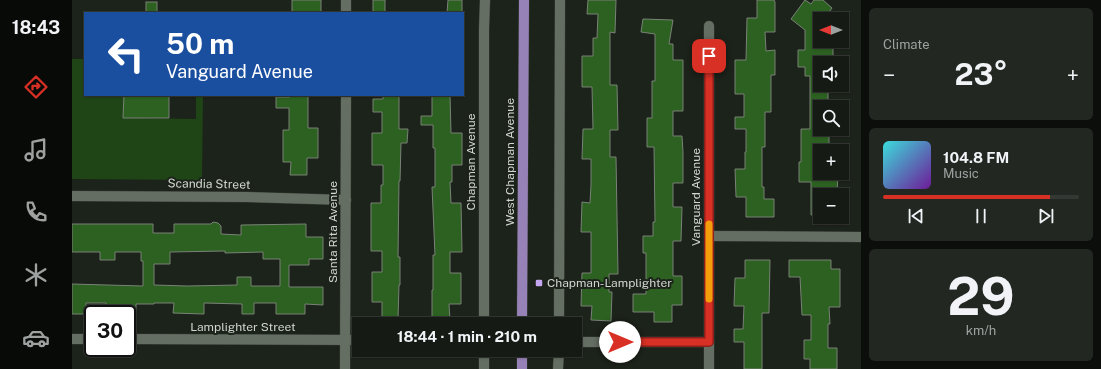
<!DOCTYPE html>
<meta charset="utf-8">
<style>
:root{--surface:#151a14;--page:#222722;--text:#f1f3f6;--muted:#9da1a0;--line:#343834;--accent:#d93025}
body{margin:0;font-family:"Public Sans",sans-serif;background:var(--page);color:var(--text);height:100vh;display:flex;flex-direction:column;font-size:15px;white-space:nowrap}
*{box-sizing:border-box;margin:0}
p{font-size:13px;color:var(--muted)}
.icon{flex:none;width:22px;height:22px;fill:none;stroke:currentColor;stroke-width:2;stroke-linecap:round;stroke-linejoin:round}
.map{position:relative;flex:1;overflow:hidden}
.details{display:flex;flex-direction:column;gap:8px;padding:8px;background:#0c0e0b;width:240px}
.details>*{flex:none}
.hud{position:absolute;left:12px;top:12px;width:380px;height:84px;border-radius:0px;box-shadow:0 1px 3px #0004,0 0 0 1px var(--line);background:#1a4fa0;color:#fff;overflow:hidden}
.needle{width:26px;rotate:270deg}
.controls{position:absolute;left:741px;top:12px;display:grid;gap:8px}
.controls a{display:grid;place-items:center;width:36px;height:36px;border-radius:0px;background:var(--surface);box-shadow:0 1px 3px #0004,0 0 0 1px var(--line);font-size:20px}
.speed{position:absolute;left:12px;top:305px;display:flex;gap:8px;font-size:20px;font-weight:700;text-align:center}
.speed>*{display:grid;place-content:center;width:52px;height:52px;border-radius:50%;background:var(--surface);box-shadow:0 1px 3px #0004,0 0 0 1px var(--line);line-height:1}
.speed .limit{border:2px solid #111;border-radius:6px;background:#fff;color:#111}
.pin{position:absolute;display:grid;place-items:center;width:34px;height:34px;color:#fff;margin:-17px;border-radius:8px;box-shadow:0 2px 6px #0006}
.me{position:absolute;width:44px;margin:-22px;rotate:90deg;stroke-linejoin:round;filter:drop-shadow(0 0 3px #0008)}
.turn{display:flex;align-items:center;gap:14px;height:84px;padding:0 16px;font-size:18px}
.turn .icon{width:52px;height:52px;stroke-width:2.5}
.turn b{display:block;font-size:28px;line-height:34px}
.big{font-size:30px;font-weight:700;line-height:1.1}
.details .card{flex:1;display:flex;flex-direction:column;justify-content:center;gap:6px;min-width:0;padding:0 14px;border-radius:6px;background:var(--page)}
.details .dial{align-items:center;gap:0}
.dial b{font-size:52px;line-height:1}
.song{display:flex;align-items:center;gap:12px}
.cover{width:48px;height:48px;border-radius:6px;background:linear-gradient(135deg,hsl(180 70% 55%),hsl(280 70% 35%))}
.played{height:4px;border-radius:2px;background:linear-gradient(90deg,var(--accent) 85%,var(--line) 85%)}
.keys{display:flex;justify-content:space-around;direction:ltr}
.heat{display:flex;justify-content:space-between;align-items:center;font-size:22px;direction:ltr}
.trip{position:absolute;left:280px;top:317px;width:230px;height:40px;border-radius:0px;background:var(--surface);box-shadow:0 1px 3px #0004,0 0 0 1px var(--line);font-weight:700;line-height:40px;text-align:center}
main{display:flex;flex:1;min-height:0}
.tab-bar{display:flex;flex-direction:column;width:72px;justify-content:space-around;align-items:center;background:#080a08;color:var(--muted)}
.tab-bar .icon{width:28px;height:28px}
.tab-bar .current{color:var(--accent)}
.tab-bar b{font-size:18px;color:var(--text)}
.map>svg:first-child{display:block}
.green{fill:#1f4517}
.building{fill:#2c6121;stroke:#798277;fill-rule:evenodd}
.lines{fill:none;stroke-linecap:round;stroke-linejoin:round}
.minor-casing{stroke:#373c36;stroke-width:11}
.primary-casing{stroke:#373c36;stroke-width:11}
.minor{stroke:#656e63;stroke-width:10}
.primary{stroke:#9782b7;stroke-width:10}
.route-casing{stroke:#8d1f18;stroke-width:10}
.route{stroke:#d93025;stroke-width:7}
.slow{stroke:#f59e0b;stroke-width:7}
.poi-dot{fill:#c5a6f0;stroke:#1c231a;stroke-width:1.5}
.labels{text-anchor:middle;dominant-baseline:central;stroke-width:4;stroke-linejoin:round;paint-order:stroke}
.street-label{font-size:12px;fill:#d1d6d0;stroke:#1c231a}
.poi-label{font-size:12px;fill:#d1d6d0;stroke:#1c231a;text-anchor:start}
</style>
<main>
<nav class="tab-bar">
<b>18:43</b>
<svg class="icon current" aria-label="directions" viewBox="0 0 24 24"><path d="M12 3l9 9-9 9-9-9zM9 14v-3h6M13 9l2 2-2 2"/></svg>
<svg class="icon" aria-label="music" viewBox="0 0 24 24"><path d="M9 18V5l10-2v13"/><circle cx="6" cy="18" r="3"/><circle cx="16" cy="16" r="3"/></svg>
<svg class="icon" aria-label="phone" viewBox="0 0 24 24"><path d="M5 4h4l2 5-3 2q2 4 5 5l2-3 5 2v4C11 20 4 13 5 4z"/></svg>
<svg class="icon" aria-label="climate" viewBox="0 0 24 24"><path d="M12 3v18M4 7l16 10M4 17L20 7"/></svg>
<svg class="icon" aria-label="car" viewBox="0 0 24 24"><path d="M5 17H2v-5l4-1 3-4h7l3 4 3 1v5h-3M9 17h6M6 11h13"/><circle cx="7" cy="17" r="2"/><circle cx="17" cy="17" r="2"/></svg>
</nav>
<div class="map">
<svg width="789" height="369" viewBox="0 0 789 369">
<rect width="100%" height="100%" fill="#1c231a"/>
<polygon class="green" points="0,59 13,59 13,95 52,95 52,118 124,119 124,95 131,95 130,180 0,179"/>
<g class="building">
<rect x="220" y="0" width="29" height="13"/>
<rect x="301" y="0" width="12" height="13"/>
<polygon points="376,0 390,0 390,13 375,13"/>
<polygon points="516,0 544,0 543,33 538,32 538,85 545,85 546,130 538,130 538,157 544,157 546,274 537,274 537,292 540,292 539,321 519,320 520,306 509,306 510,273 519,273 519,232 509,232 510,202 518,203 519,185 519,159 510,159 511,129 521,129 520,87 510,87 510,56 521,56 521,38 525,38 526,14 515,14"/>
<polygon points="685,0 702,0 703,2 703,32 693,32 694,51 703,50 703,75 699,75 699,112 693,112 693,147 690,147 690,187 692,187 692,199 702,199 702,217 674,217 674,197 664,197 663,169 673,169 673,152 674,152 674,129 663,129 663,117 672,117 672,94 663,94 663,60 674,60 675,18 685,18"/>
<polygon points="733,0 739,4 742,0 751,0 760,8 752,19 748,19 748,43 761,43 761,58 751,58 751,63 748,63 748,85 756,85 756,107 748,107 748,129 757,129 757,147 748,147 748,173 766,173 765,195 748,195 748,215 739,215 739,182 727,182 727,162 729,162 729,129 738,129 738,76 733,76 733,67 726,67 726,50 733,50 733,30 719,19"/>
<rect x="74" y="2" width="11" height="11"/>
<polygon points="571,19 601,20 597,44 601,44 601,60 611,60 611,111 601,111 601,136 610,136 611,152 611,183 601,183 601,207 610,207 609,241 601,241 601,276 610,276 610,305 600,305 600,322 582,322 582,312 561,312 561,294 574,294 574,253 571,253 571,236 581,236 581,222 583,222 582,147 575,147 575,118 580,118 580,81 583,81 583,34 569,32"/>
<polygon points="52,95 97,95 97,118 51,118"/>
<polygon points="218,95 236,95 236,128 246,128 246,158 235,158 235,175 218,175 219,162 211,162 211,130 217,130 217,108 204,108 204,97 218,97"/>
<polygon points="311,95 327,95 327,129 336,129 335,143 329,143 328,181 327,181 326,257 328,257 328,285 327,285 326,319 310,319 310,302 300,302 300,272 310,272 310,251 299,251 299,203 309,203 309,185 311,185 311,165 300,165 300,133 310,133 310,112 301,112 301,99 311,99"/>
<polygon points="360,95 378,95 379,133 390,133 390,165 380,165 380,182 378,182 379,203 389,203 390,252 378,252 378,273 389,273 389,304 377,304 378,321 360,321 360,290 361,290 361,255 363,255 360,187 363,187 363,148 361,148 361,125 349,125 349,116 360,116"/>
<path d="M141,222L146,223L149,226V234L169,235V225L234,224V237H251V259H237V265H217V287H251V305L233,304V314H204V303H182V314H170V304L132,303V314L101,313L102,303H82V304H64V314H34V303H14V314H0V284L71,286V261H69V252H43V260H28V252H0V224H81V233H102V224H139ZM153,251V253L191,252V259H208V286H179V277H165V285L115,286L82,285V264H98V252Z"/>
<polygon points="673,260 698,260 697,313 690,313 690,369 672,369 672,342 662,342 662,329 671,329 672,306 662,306 663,278 673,278"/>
<polygon points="717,260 759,260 759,269 768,269 768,307 757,307 758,324 756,324 756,348 765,348 765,369 738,369 738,359 732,359 732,340 739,340 739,315 730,315 728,277 717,277"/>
</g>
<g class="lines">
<g class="minor-casing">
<g id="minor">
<polyline points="274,13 274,0"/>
<polyline points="637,26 637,369"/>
<polyline points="0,196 174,197 274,200"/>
<polyline points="637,236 789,237"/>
<polyline points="412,324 412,29 413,0"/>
<polyline points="487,324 488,0"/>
<polyline points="0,339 21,339"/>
<polyline points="55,339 287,340"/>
<polyline points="503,342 637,342"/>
<polyline points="273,369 274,95"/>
<polyline points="412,369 412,350"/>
<polyline points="486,369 487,350"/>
</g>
</g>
<g class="primary-casing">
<g id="primary">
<polyline points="450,324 452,0"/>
<polyline points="450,369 450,350"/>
</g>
</g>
<use href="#minor" class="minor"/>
<use href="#primary" class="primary"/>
</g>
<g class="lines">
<g class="route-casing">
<polyline id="route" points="548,342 637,342 637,56"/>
</g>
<use href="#route" class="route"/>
<polyline class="slow" points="637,224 637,299"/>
</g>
<rect class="poi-dot" x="463" y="279" width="8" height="8" rx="2"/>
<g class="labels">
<g class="street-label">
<text transform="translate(399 162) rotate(-90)">Chapman Avenue</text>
<text transform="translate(438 162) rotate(-90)">West Chapman Avenue</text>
<text transform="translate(137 184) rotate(1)">Scandia Street</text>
<text transform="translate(624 197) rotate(-90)">Vanguard Avenue</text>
<text transform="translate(261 232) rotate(-90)">Santa Rita Avenue</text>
<text x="171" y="327">Lamplighter Street</text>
</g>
<g class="poi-label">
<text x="475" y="283">Chapman-Lamplighter</text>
</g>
</g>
</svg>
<div class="controls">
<a><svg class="needle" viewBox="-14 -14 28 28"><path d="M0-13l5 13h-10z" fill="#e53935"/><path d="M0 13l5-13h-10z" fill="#9da1a0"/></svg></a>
<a><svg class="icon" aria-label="sound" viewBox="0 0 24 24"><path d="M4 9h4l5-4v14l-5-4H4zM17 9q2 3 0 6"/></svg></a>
<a><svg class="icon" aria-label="search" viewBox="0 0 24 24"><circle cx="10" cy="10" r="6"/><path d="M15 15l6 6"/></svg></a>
<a>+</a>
<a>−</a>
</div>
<div class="speed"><div class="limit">30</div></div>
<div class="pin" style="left:637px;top:56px;background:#d93025"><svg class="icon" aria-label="arrive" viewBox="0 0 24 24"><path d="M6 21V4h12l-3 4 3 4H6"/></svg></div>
<svg class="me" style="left:548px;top:342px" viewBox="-20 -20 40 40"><circle r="19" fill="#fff"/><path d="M0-13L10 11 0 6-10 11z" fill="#d93025"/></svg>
<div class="trip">18:44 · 1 min · 210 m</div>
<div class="hud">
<div class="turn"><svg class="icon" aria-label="left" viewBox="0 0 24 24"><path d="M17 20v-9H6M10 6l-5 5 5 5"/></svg><div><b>50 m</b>Vanguard Avenue</div></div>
</div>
</div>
<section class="details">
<div class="card"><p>Climate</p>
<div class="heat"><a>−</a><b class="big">23°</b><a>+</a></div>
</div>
<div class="card">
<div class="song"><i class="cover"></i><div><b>104.8 FM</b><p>Music</p></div></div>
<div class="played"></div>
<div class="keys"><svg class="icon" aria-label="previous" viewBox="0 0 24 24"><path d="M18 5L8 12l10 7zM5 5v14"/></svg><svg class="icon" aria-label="pause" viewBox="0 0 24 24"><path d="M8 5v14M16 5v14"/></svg><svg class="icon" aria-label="next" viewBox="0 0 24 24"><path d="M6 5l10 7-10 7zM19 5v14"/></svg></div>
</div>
<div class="card dial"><b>29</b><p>km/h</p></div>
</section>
</main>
